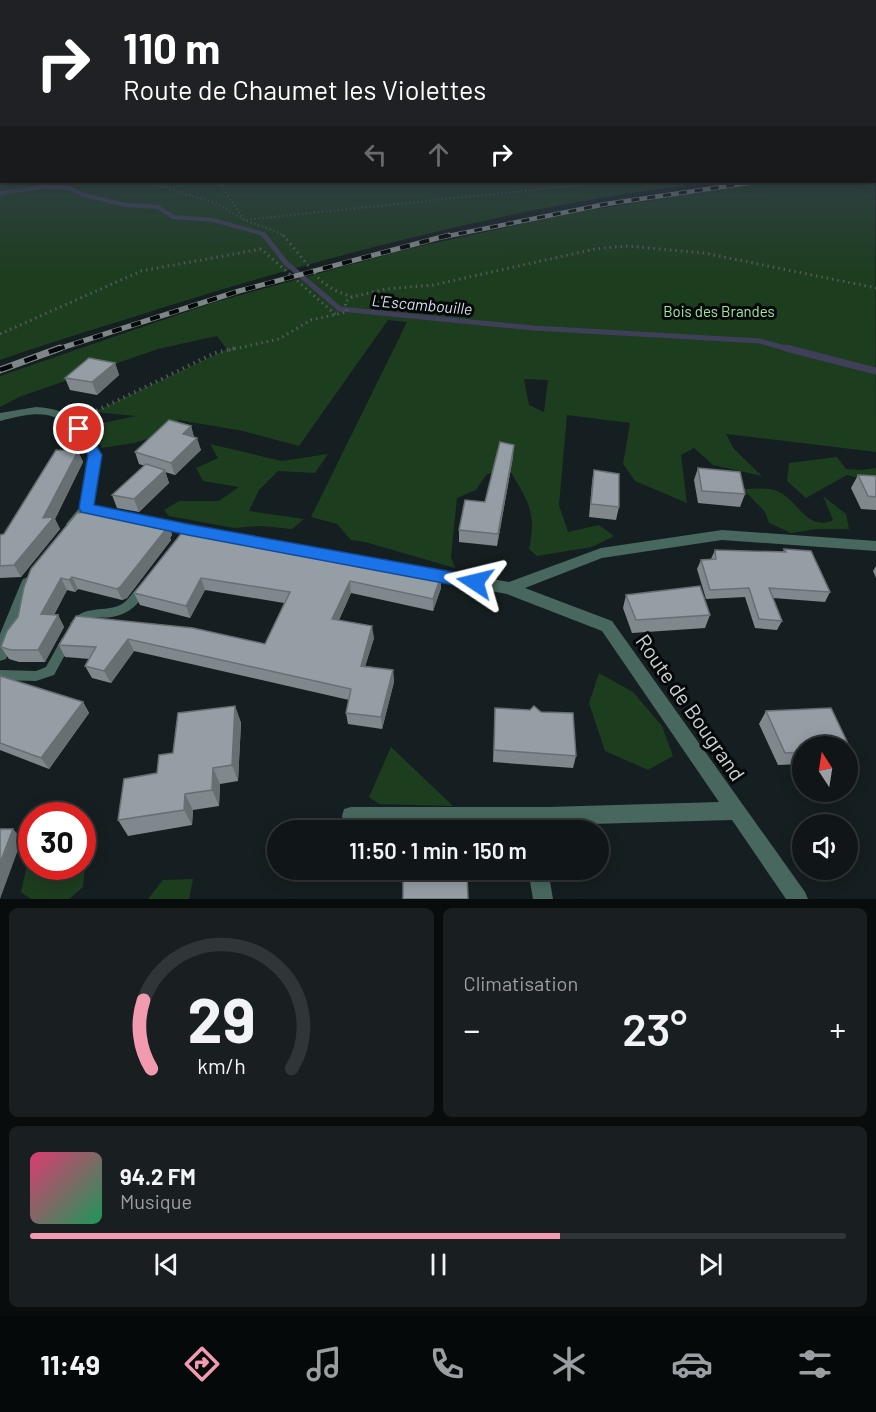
<!DOCTYPE html>
<html lang="fr">
<meta charset="utf-8">
<style>
:root{--surface:#101618;--page:#191f21;--text:#f1f3f6;--muted:#9c9fa2;--line:#303537;--accent:#f29ab0}
body{margin:0;font-family:Barlow,sans-serif;background:var(--page);color:var(--text);height:100vh;display:flex;flex-direction:column;font-size:22px;white-space:nowrap}
*{box-sizing:border-box;margin:0}
p{font-size:20px;color:var(--muted)}
.icon{flex:none;width:33px;height:33px;fill:none;stroke:currentColor;stroke-width:2;stroke-linecap:round;stroke-linejoin:round}
.map{position:relative;height:899px;overflow:hidden}
.details{display:flex;flex-direction:column;gap:9px;padding:9px;background:#090c0d;flex:1}
.details>*{flex:none}
.banner{position:absolute;left:0px;top:0px;width:876px;height:183px;box-shadow:0 3px 15px #0003,0 0 0 2px var(--line);background:#202124;color:#fff;overflow:hidden}
.needle{width:39px;rotate:348deg}
.buttons{position:absolute;left:792px;top:736px;display:grid;gap:12px}
.buttons a{display:grid;place-items:center;width:66px;height:66px;border-radius:50%;background:var(--surface);box-shadow:0 3px 15px #0003,0 0 0 2px var(--line);font-size:30px}
.speed{position:absolute;left:18px;top:802px;display:flex;gap:12px;font-size:30px;font-weight:700;text-align:center}
.speed>*{display:grid;place-content:center;width:78px;height:78px;border-radius:50%;background:var(--surface);box-shadow:0 3px 15px #0003,0 0 0 2px var(--line);line-height:1}
.speed .limit{border:9px solid #d22;background:#fff;color:#111}
.pin{position:absolute;display:grid;place-items:center;width:51px;height:51px;color:#fff;margin:-26px;border:3px solid #fff;border-radius:50%;box-shadow:0 2px 6px #0007}
.me{position:absolute;width:66px;margin:-33px;rotate:280deg;stroke-linejoin:round;filter:drop-shadow(0 0 4px #0008)}
.turn{display:flex;align-items:center;gap:21px;height:126px;padding:0 24px;font-size:27px}
.turn .icon{width:78px;height:78px;stroke-width:2.5}
.turn b{display:block;font-size:42px;line-height:51px}
.lanes{display:flex;align-items:center;height:57px;padding:0 24px;background:#0003;justify-content:center;gap:30px;direction:ltr}
.lanes .off{opacity:.35}
.big{font-size:45px;font-weight:600;line-height:1.1}
.details .card{flex:1;display:flex;flex-direction:column;justify-content:center;gap:9px;min-width:0;padding:0 21px;border-radius:9px;background:var(--page)}
.details .dial{align-items:center;gap:0}
.dial svg{height:156px;overflow:visible;fill:none;stroke:var(--line);stroke-width:7;stroke-linecap:round;text-anchor:middle}
.dial text{fill:var(--text);stroke:none}
.song{display:flex;align-items:center;gap:18px}
.cover{width:72px;height:72px;border-radius:9px;background:linear-gradient(135deg,hsl(340 70% 55%),hsl(150 70% 35%))}
.played{height:6px;border-radius:3px;background:linear-gradient(90deg,var(--accent) 65%,var(--line) 65%)}
.keys{display:flex;justify-content:space-around;direction:ltr}
.heat{display:flex;justify-content:space-between;align-items:center;font-size:33px;direction:ltr}
.details .tiles{flex:1;display:grid;gap:9px;grid-template-columns:1fr 1fr}
.card:last-child{grid-column:span 2}
.trip{position:absolute;left:267px;top:820px;width:342px;height:60px;border-radius:30px;background:var(--surface);box-shadow:0 3px 15px #0003,0 0 0 2px var(--line);font-weight:600;line-height:60px;text-align:center}
.menu{display:flex;height:96px;justify-content:space-around;align-items:center;background:#06090a;color:var(--muted)}
.menu .icon{width:42px;height:42px}
.menu .selected{color:var(--accent)}
.menu b{font-size:27px;color:var(--text)}
.map>svg:first-child{display:block}
.green{fill:#1d3d1f;fill-rule:evenodd}
.lines{fill:none;stroke-linecap:round;stroke-linejoin:round}
.stream-far2{stroke:#3f3f59;stroke-width:4}
.stream-far1{stroke:#3f3f59;stroke-width:5}
.stream{stroke:#3f3f59;stroke-width:7}
.path-far2{stroke:#525a5b;stroke-width:2;stroke-dasharray:1 3;stroke-linecap:butt}
.path-far1{stroke:#525a5b;stroke-width:3;stroke-dasharray:1.5 4;stroke-linecap:butt}
.path{stroke:#525a5b;stroke-width:4;stroke-dasharray:1.5 4.5;stroke-linecap:butt}
.service{fill:#48685f;fill-rule:evenodd}
.minor{fill:#48685f;fill-rule:evenodd}
.rail-far2-casing{stroke:#7f8688;stroke-width:4.5}
.rail-far1-casing{stroke:#7f8688;stroke-width:5}
.rail-casing{stroke:#7f8688;stroke-width:7}
.rail-far2{stroke:#050808;stroke-width:3;stroke-dasharray:8;stroke-linecap:butt}
.rail-far1{stroke:#050808;stroke-width:4;stroke-dasharray:10;stroke-linecap:butt}
.rail{stroke:#050808;stroke-width:4.5;stroke-dasharray:13;stroke-linecap:butt}
.wall{fill:#80888d}
.shaded-wall{fill:#686f73}
.building{fill:#959ea4;stroke:#686f73;stroke-width:1.5}
.route{fill:#1a73e8;stroke:#114b97;stroke-width:1.5}
.labels{text-anchor:middle;dominant-baseline:central;stroke-width:6;stroke-linejoin:round;paint-order:stroke}
.far-park-label{font-size:15px;fill:#9fe6a1;stroke:#050808}
.far-water-label{font-size:16px;font-style:italic;fill:#d9dff0;stroke:#050808}
.near-street-label{font-size:21px;fill:#ccd2d3;stroke:#050808}
</style>
<div class="map">
<svg width="876" height="899" viewBox="0 0 876 899">
<rect width="100%" height="100%" fill="#151e20"/>
<g class="green">
<path d="M0,147L2,182H716C535,202 356,248 181,302C121,321 60,339 0,360Z"/>
<path d="M875,173L876,452L726,434L734,449L762,476L713,465L694,448L681,455L687,503L635,481L623,464L630,423L567,415L559,505L568,532L599,525L614,536L592,547L537,556L529,549C537,513 528,501 510,471L487,474L476,490L457,498L451,557L455,568L365,542L351,540L337,524L311,517L407,322L388,320L299,446L243,431L178,420L173,431L134,443L102,448L95,436L103,423L136,416L94,412L227,349L217,336L158,349L19,397L0,407V376L215,302L407,249L572,213L738,186L786,182H874ZM524,379L548,380L544,412L529,405Z"/>
<polygon points="210,444 282,461 328,454 315,473 278,471 259,490 249,511 304,519 292,529 261,526 234,528 169,516 164,510 179,501 219,501 239,487 203,481 196,468 218,458"/>
<polygon points="837,457 846,469 862,470 876,468 876,483 847,475 806,498 787,481 789,463"/>
<path d="M743,489C754,489 767,487 777,491C798,499 806,532 833,520L823,496L846,514L849,529H816L791,533L769,523L765,512Z"/>
<polygon points="599,673 633,692 662,726 673,756 648,770 605,751 589,703"/>
<polygon points="391,747 453,806 379,804 369,797"/>
<polygon points="83,846 87,847 83,887 69,899 31,899 21,892 31,848 32,867 82,867"/>
<polygon points="193,879 189,899 148,899 163,880"/>
</g>
<g class="lines">
<polyline class="stream-far2" points="0,193 42,187 69,188 84,195 125,205 158,207 173,217 213,220 263,234 265,237"/>
<polyline class="stream-far1" points="264,235 286,263 340,309 534,328 760,341 792,350"/>
<polyline class="stream" points="786,348 876,371"/>
<g class="path-far2">
<polyline points="147,182 216,203 244,220 280,233 284,237"/>
<polyline points="219,182 244,220 609,182"/>
</g>
<g class="path-far1">
<polyline points="283,235 321,281 334,290 352,297 386,289 433,285 595,249 626,246 704,253 876,288"/>
<polyline points="0,334 141,271 261,249 336,315"/>
<polyline points="229,350 279,339 311,320 347,312 345,302 352,297"/>
</g>
<polyline class="path" points="88,419 94,412 215,353 236,348"/>
<g class="service">
<path d="M143,584L147,585L148,588C140,603 130,614 112,617C106,618 99,617 93,618C84,621 81,630 72,627L70,624C82,605 101,612 118,606C130,602 133,588 143,584Z"/>
<polygon points="66,637 70,638 72,642 54,675 36,681 0,680 0,670 36,671 46,667 62,638"/>
</g>
<g class="minor">
<path d="M36,407C73,409 84,425 101,455L93,505L116,510L118,513L116,516L111,518L89,513L78,527H68L66,524L80,507L89,455C64,411 48,408 0,421V413Z"/>
<polygon points="154,518 231,533 236,534 238,538 236,542 231,543 149,526 147,523 149,520"/>
<polygon points="722,530 876,541 876,551 722,540 602,558 525,588 612,621 805,892 808,899 786,899 732,820 556,825 555,831 535,831 537,825 351,825 344,823 342,816 344,809 351,807 548,807 719,802 602,631 507,594 425,579 420,577 418,573 420,569 425,567 509,582 601,548"/>
<polygon points="28,577 33,579 35,583 8,654 6,659 0,661 0,634 21,583 23,579"/>
<polygon points="528,870 548,870 553,899 533,899"/>
</g>
<g class="rail-far2-casing">
<polyline id="rail-far2" points="443,237 606,204 755,182"/>
</g>
<g class="rail-far1-casing">
<polyline id="rail-far1" points="55,350 239,291 449,235"/>
</g>
<g class="rail-casing">
<polyline id="rail" points="0,370 60,348"/>
</g>
<use href="#rail-far2" class="rail-far2"/>
<use href="#rail-far1" class="rail-far1"/>
<use href="#rail" class="rail"/>
</g>
<g class="wall">
<polygon points="115,363 119,375 97,395 70,390 65,378"/>
<polygon points="191,426 194,437 201,450 175,475 165,472 169,483 139,512 117,508 112,495 145,466 139,464 135,452"/>
<polygon points="78,451 83,462 55,519 60,529 21,577 0,578 0,535 4,534"/>
<polygon points="513,457 497,546 459,542 459,530 485,502"/>
<polygon points="698,468 745,494 740,507 698,503 694,480"/>
<polygon points="594,470 619,507 616,520 589,517 592,483"/>
<polygon points="858,475 876,476 876,510 861,509 851,488"/>
<polygon points="123,515 168,523 172,535 170,538 171,540 127,598 122,600 78,589 75,592 67,590 54,615 58,615 64,627 45,662 19,662 9,659 1,647 7,631"/>
<polygon points="184,530 441,588 433,611 351,593 339,620 374,638 365,666 393,670 394,682 382,729 348,724 346,713 349,700 134,651 111,683 92,678 85,666 90,659 65,657 59,645 76,616 265,644 284,603 205,590 190,618 140,605 134,593"/>
<polygon points="784,549 830,592 825,602 773,598 782,621 777,630 755,628 745,597 706,599 697,569 701,560 711,559 715,550 783,552"/>
<polygon points="876,566 876,578 873,571"/>
<polygon points="626,595 710,615 705,628 632,633 623,608"/>
<polygon points="0,676 83,702 89,713 49,769 0,750"/>
<polygon points="235,706 241,723 238,781 220,784 219,806 193,810 192,825 128,836 118,820 157,773 173,753"/>
<polygon points="495,708 576,756 573,768 493,762"/>
<polygon points="831,708 851,750 848,755 848,747 802,747 802,764 778,765 759,724 766,711"/>
</g>
<g class="shaded-wall">
<polygon points="115,363 119,375 97,395 92,382"/>
<polygon points="191,426 194,438 183,434"/>
<polygon points="197,438 201,450 175,475 171,463"/>
<polygon points="514,445 513,457 497,546 498,534"/>
<polygon points="78,451 83,462 55,519 60,529 21,577 14,565 43,518"/>
<polygon points="165,470 169,483 139,512 134,499"/>
<polygon points="168,523 172,535 170,538 171,540 127,598 122,600 117,589"/>
<polygon points="441,576 441,588 433,611 433,599"/>
<polygon points="72,577 78,589 75,592 69,580"/>
<polygon points="61,578 67,590 48,625 41,614"/>
<polygon points="201,578 205,590 190,618 186,606"/>
<polygon points="350,581 351,593 334,631 332,619"/>
<polygon points="58,615 64,627 45,662 38,650"/>
<polygon points="372,626 374,638 362,677 361,666"/>
<polygon points="128,639 134,651 111,683 104,671"/>
<polygon points="393,670 394,682 382,729 381,717"/>
<polygon points="83,702 89,713 49,769 41,758"/>
<polygon points="235,706 241,723 238,781 232,765"/>
<polygon points="213,768 220,784 219,806 212,790"/>
<polygon points="185,794 193,810 192,825 184,810"/>
<polygon points="13,829 22,839 0,899 0,863"/>
</g>
<g class="building">
<polygon points="89,358 115,363 92,382 65,378"/>
<polygon points="169,420 191,426 183,434 197,438 171,463 135,452"/>
<polygon points="500,442 514,445 498,534 459,530 465,500 485,502"/>
<polygon points="56,450 78,451 43,518 54,517 14,565 0,566 0,535 4,534"/>
<polygon points="146,464 165,470 134,499 112,495"/>
<polygon points="698,468 740,472 745,494 702,491"/>
<polygon points="594,470 619,474 619,507 591,504"/>
<polygon points="858,475 876,476 876,497 868,496"/>
<polygon points="100,507 122,512 119,515 168,523 164,528 167,528 121,586 117,589 72,577 69,580 61,578 41,614 58,615 38,650 11,650 1,647 7,631 18,617 24,587 31,569 77,513 96,511"/>
<polygon points="184,530 320,550 441,576 433,599 350,581 332,619 372,626 361,666 393,670 381,717 346,713 351,689 128,639 104,671 85,666 96,647 59,645 76,616 193,628 265,644 290,592 201,578 186,606 134,593"/>
<polygon points="784,549 811,551 830,592 769,588 782,621 759,619 749,588 710,590 701,560 716,559 715,550 786,552"/>
<polygon points="700,586 710,615 636,620 626,595"/>
<polygon points="0,676 83,702 41,758 0,743"/>
<polygon points="235,706 232,765 213,768 212,790 185,794 184,810 118,820 124,779 157,773 159,755 173,753 178,713"/>
<polygon points="534,706 541,712 573,713 576,756 494,750 495,708 530,710"/>
<polygon points="831,708 851,750 848,750 848,747 802,747 802,752 785,753 766,711"/>
<polygon points="0,829 13,829 0,863"/>
<polygon points="403,873 467,873 468,899 403,899"/>
</g>
<linearGradient id="sky" x2="0" y2="1"><stop stop-color="#0c1012"/><stop offset="0.54" stop-color="#35414e"/><stop offset="1" stop-color="#35414e" stop-opacity="0"/></linearGradient>
<rect width="876" height="272" fill="url(#sky)"/>
<polygon class="route" points="79,425 84,426 102,455 94,505 188,524 475,576 480,578 483,582 480,587 475,589 188,535 81,512 79,508 88,455 72,429"/>
<g class="labels">
<g class="far-park-label">
<text x="719" y="311">Bois des Brandes</text>
</g>
<g class="far-water-label">
<text transform="translate(422 304) rotate(5)">L'Escambouille</text>
</g>
<g class="near-street-label">
<text transform="translate(691 707) rotate(55)">Route de Bougrand</text>
</g>
</g>
</svg>
<div class="buttons">
<a><svg class="needle" viewBox="-14 -14 28 28"><path d="M0-13l5 13h-10z" fill="#e53935"/><path d="M0 13l5-13h-10z" fill="#9c9fa2"/></svg></a>
<a><svg class="icon" aria-label="sound" viewBox="0 0 24 24"><path d="M4 9h4l5-4v14l-5-4H4zM17 9q2 3 0 6"/></svg></a>
</div>
<div class="speed"><div class="limit">30</div></div>
<div class="pin" style="left:79px;top:429px;background:#d93025"><svg class="icon" aria-label="arrive" viewBox="0 0 24 24"><path d="M6 21V4h12l-3 4 3 4H6"/></svg></div>
<svg class="me" style="left:475px;top:582px" viewBox="-20 -20 40 40"><path d="M0-17L14 15 0 8-14 15z" fill="#1a73e8" stroke="#fff" stroke-width="4"/></svg>
<div class="trip">11:50 · 1 min · 150 m</div>
<div class="banner">
<div class="turn"><svg class="icon" aria-label="right" viewBox="0 0 24 24"><path d="M7 20v-9h11M14 6l5 5-5 5"/></svg><div><b>110 m</b>Route de Chaumet les Violettes</div></div>
<div class="lanes"><svg class="icon off" aria-label="left" viewBox="0 0 24 24"><path d="M17 20v-9H6M10 6l-5 5 5 5"/></svg><svg class="icon off" aria-label="ahead" viewBox="0 0 24 24"><path d="M12 20V5M6 11l6-6 6 6"/></svg><svg class="icon" aria-label="right" viewBox="0 0 24 24"><path d="M7 20v-9h11M14 6l5 5-5 5"/></svg></div>
</div>
</div>
<section class="details">
<div class="tiles">
<div class="card dial"><svg viewBox="0 0 100 80">
<path d="M14 69A42 42 0 1 1 86 69"/>
<path d="M14 69A42 42 0 0 1 10 34" stroke="#f29ab0"/>
<text x="50" y="56" font-size="32" font-weight="700">29</text>
<text x="50" y="72" font-size="11">km/h</text>
</svg></div>
<div class="card"><p>Climatisation</p>
<div class="heat"><a>−</a><b class="big">23°</b><a>+</a></div>
</div>
<div class="card">
<div class="song"><i class="cover"></i><div><b>94.2 FM</b><p>Musique</p></div></div>
<div class="played"></div>
<div class="keys"><svg class="icon" aria-label="previous" viewBox="0 0 24 24"><path d="M18 5L8 12l10 7zM5 5v14"/></svg><svg class="icon" aria-label="pause" viewBox="0 0 24 24"><path d="M8 5v14M16 5v14"/></svg><svg class="icon" aria-label="next" viewBox="0 0 24 24"><path d="M6 5l10 7-10 7zM19 5v14"/></svg></div>
</div>
</div>
</section>
<nav class="menu">
<b>11:49</b>
<svg class="icon selected" aria-label="directions" viewBox="0 0 24 24"><path d="M12 3l9 9-9 9-9-9zM9 14v-3h6M13 9l2 2-2 2"/></svg>
<svg class="icon" aria-label="music" viewBox="0 0 24 24"><path d="M9 18V5l10-2v13"/><circle cx="6" cy="18" r="3"/><circle cx="16" cy="16" r="3"/></svg>
<svg class="icon" aria-label="phone" viewBox="0 0 24 24"><path d="M5 4h4l2 5-3 2q2 4 5 5l2-3 5 2v4C11 20 4 13 5 4z"/></svg>
<svg class="icon" aria-label="climate" viewBox="0 0 24 24"><path d="M12 3v18M4 7l16 10M4 17L20 7"/></svg>
<svg class="icon" aria-label="car" viewBox="0 0 24 24"><path d="M5 17H2v-5l4-1 3-4h7l3 4 3 1v5h-3M9 17h6M6 11h13"/><circle cx="7" cy="17" r="2"/><circle cx="17" cy="17" r="2"/></svg>
<svg class="icon" aria-label="filters" viewBox="0 0 24 24"><path d="M4 7h16M4 17h16"/><circle cx="9" cy="7" r="2"/><circle cx="15" cy="17" r="2"/></svg>
</nav>
